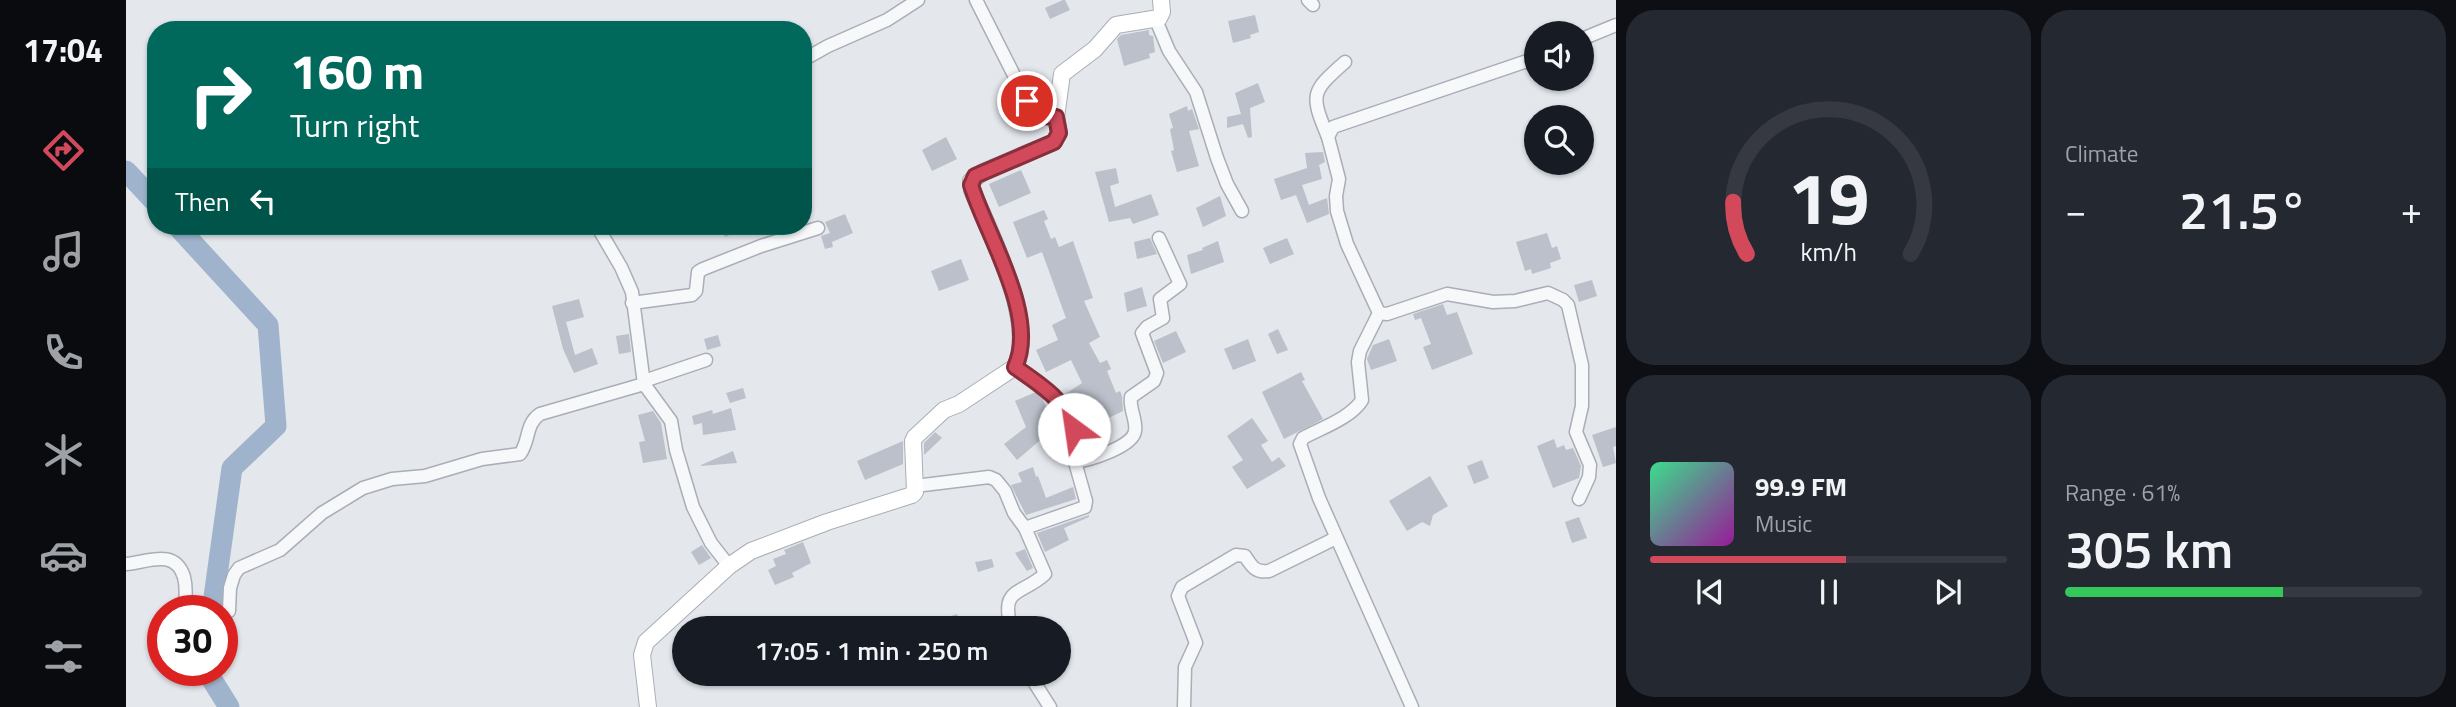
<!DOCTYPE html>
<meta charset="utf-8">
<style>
:root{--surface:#171b24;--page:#242831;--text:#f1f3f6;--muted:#9ea1a6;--line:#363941;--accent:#d1495b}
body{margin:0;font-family:"Titillium Web",sans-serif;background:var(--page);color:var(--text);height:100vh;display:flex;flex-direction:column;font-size:26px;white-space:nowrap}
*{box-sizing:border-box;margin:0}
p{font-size:23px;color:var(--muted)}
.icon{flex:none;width:38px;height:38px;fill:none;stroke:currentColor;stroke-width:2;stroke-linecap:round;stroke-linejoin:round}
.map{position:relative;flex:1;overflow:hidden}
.drawer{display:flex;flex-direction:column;gap:10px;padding:10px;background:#0d0f14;width:840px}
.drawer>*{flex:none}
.banner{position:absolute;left:21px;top:21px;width:665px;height:214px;border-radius:28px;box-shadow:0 2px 5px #0004;background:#00695c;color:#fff;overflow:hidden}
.tools{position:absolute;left:1398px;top:21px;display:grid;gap:14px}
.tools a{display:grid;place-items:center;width:70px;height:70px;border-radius:50%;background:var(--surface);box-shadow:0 2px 5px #0004;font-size:35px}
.speed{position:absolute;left:21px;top:595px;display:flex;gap:14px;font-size:35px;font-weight:700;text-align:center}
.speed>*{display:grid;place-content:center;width:91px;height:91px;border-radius:50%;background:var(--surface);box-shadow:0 2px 5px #0004;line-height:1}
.speed .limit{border:10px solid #d22;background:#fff;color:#111}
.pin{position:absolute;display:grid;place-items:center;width:60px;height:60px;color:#fff;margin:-30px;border:4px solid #fff;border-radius:50%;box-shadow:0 2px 7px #0007}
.me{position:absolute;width:77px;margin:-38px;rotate:329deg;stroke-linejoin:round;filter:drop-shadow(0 0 5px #0008)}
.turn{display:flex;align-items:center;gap:24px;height:147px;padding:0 28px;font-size:32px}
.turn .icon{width:91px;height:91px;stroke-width:2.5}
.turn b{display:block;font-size:49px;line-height:60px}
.then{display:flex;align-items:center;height:66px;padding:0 28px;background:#0003;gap:14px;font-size:26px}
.big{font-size:52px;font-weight:600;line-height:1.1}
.drawer .widget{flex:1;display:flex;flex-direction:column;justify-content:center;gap:10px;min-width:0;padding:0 24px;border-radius:28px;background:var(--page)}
.drawer .dial{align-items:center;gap:0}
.dial svg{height:182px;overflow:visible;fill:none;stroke:var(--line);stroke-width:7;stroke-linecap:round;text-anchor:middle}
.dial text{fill:var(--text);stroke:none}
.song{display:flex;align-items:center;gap:21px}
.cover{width:84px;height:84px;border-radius:10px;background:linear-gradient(135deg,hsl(150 70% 55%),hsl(300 70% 35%))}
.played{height:7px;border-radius:4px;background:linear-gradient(90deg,var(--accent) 55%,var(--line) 55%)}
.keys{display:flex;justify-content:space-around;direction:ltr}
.heat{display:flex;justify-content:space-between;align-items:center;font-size:38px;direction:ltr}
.charge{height:10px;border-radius:5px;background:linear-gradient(90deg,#34c759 61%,var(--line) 0)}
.drawer .tiles{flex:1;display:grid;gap:10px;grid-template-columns:repeat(2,1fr)}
.trip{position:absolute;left:546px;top:616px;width:399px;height:70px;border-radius:35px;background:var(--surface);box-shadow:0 2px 5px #0004;font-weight:600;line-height:70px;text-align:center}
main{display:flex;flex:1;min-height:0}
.tab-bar{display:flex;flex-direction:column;width:126px;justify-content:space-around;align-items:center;background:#090b0e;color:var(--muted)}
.tab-bar .icon{width:49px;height:49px}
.tab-bar .selected{color:var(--accent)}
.tab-bar b{font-size:32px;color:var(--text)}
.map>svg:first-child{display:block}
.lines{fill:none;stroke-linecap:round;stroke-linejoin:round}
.river{stroke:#9fb4cc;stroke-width:21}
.building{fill:#bbc0ca}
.street-casing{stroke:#a9aeb7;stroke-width:15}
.secondary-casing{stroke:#a9aeb7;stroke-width:18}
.street{stroke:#f7f8fa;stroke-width:12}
.secondary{stroke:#fff;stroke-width:16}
.route-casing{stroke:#882f3b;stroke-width:18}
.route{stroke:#d1495b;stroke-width:12}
</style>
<main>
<nav class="tab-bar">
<b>17:04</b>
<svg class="icon selected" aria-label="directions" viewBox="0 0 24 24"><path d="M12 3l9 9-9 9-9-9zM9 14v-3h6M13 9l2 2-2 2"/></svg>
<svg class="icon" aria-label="music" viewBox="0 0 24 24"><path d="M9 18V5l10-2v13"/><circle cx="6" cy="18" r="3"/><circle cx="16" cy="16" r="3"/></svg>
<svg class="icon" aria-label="phone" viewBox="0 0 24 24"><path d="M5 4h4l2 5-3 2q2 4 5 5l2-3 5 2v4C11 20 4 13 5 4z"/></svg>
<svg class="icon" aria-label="climate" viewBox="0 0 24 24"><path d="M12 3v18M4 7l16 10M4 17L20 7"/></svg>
<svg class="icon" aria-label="car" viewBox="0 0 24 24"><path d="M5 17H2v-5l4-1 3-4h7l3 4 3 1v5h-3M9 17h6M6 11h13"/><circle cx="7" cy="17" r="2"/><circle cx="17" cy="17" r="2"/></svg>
<svg class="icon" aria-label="filters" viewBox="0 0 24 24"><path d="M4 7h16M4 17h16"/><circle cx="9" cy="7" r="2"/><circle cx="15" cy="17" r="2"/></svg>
</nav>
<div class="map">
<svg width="1490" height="707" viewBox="0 0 1490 707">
<rect width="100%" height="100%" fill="#e4e7ec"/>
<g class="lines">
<g class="river">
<polyline points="0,171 30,203"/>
<polyline points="51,226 142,325 150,426 106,468 86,611"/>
<polyline points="80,670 103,707"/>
</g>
</g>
<g class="building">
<polygon points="937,0 939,0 944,10 924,19 919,8"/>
<polygon points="1129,15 1133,32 1124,35 1125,38 1107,43 1102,21"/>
<polygon points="1023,30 1023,35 1027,36 1029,52 1023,54 1024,58 998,66 991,39 995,35"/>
<polygon points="1132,83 1139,102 1124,108 1126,137 1122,138 1117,124 1101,128 1101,117 1115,114 1109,93"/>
<polygon points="1061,106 1062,111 1066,109 1073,129 1063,131 1073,166 1051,172 1045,151 1048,150 1044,129 1047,128 1043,114"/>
<polygon points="820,137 831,159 806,171 796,150"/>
<polygon points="1197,152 1199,162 1193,165 1196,179 1176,185 1183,205 1201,198 1203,214 1181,223 1170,195 1155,200 1148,179 1181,168 1179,153"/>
<polygon points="990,168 993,183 984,186 989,207 1025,194 1033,215 1007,224 1004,218 983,222 969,172"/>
<polygon points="895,170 905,193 873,207 863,184"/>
<polygon points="1094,196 1100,216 1077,227 1070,208"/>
<polygon points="918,210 922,219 918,221 925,239 929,237 933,247 947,241 967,298 958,301 974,337 963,343 974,363 981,360 985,369 981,371 990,393 994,391 996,396 997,411 974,422 982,443 960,451 956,429 972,418 961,395 946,406 938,395 956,383 945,360 920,372 910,350 932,340 926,325 940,318 916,252 901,258 887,222"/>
<polygon points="719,214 727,233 706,242 707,247 699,249 695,236 704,233 699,222"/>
<polygon points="594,226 624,226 599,237"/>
<polygon points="1421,233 1426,248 1431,246 1435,259 1424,263 1425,268 1406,274 1405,269 1399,271 1390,242"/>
<polygon points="1024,238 1031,254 1011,259 1008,242"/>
<polygon points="1161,238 1168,254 1144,264 1137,248"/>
<polygon points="1092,241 1098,262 1065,274 1061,255 1077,250 1076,248"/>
<polygon points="835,259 843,280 813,291 805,271"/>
<polygon points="1466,280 1471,296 1453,302 1448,285"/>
<polygon points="1016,287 1021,306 1001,312 998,293"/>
<polygon points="453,299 458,317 440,322 449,355 466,348 472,364 448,373 437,349 426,306"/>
<polygon points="1317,304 1321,315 1331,312 1347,354 1306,370 1297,347 1305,344 1295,318 1289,320 1287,314"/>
<polygon points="1152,329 1162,350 1151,354 1142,334"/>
<polygon points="1050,331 1060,352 1037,363 1028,341"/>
<polygon points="503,334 505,352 493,354 490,336"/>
<polygon points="592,335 595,346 581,350 578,339"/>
<polygon points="1122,339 1130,361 1107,370 1098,349"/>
<polygon points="1263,339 1271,361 1245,370 1241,359 1247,345"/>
<polygon points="1175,372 1179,380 1176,381 1197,419 1158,439 1136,392"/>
<polygon points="617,388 620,398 604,403 600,393"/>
<polygon points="910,392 916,397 920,407 923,405 938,426 912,442 891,460 878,444 900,427 889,401"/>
<polygon points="605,408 610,430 577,435 576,423 568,425 566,416 586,410 587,414"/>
<polygon points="527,411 535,423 541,459 517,463 513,442 519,441 512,415"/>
<polygon points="1126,418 1142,441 1135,445 1146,462 1153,457 1160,466 1121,489 1106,467 1117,460 1101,436"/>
<polygon points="1490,427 1490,446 1487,447 1490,463 1477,467 1466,435"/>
<polygon points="809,432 816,438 798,455 798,443"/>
<polygon points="1428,439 1431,448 1438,445 1440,450 1447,448 1455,466 1453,478 1427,488 1411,446"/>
<polygon points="777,441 777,464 739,480 731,461"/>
<polygon points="607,451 611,463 575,466 575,465"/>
<polygon points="1356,460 1363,478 1348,484 1341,466"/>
<polygon points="907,467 910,477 912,476 920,498 947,487 950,499 900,515 885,485 896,482 892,473"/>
<polygon points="1304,476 1322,506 1307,515 1304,526 1296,522 1281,531 1263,501"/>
<polygon points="963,515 963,517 938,528 943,540 919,552 911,533"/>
<polygon points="1453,517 1461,538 1446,543 1439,522"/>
<polygon points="677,542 685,563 666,573 668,577 649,585 642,570 650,566 647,559 660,554 658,550"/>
<polygon points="576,545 585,558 573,565 565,552"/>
<polygon points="899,549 907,568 901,571 889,553"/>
<polygon points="866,559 868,567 852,572 849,562"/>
<polygon points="831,614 836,628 795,628 795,626"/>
</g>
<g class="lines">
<g class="street-casing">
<g id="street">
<polyline points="850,0 901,101 916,116 930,117"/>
<polyline points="1182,0 1187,5"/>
<polyline points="1030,20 1043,51 1070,92 1091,158 1101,184 1116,211"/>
<polyline points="1456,39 1490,25"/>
<polyline points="1410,58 1207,127 1202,137 1213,179 1210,196 1211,211 1221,244 1253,313 1261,314 1321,294 1367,302 1389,301 1422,293 1437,300 1442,305 1445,318 1456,365 1456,406 1450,432 1464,465 1463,477 1453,499"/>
<polyline points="677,60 702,46 761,20 792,0"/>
<path d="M1202,137C1184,94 1185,92 1219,62"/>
<polyline points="471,226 495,267 506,292 518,384 545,421 550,450 567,507 585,543 603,566"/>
<polyline points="506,303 566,295 570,291 572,272 577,269 635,246 692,228"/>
<path d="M1253,313L1234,351L1232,362L1236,400C1225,418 1195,428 1177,438L1174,444L1193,498L1286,707"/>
<polyline points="889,367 923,391 946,420 951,451 949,462 960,501 959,507 899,528"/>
<polyline points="518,381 580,360"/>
<path d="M949,462C963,460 1007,447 1009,431C1011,420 1003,409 1005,397L1028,381L1031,373L1016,333L1021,327L1037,318L1034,299L1054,284L1033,238"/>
<path d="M789,486L863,477L870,480L879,491L888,513L899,528L919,574C895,596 874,586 885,628"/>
<path d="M0,564C22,562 49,548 58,577C61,589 60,599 58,611"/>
<path d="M103,611L104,588L108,575L113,568L154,550L196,513L237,488L266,479L299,476L356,459L394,454C404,441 399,424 414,414L518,384"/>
<polyline points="903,674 924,707"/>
<path d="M1058,707L1059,667L1070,643L1052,596L1056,587L1110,555L1119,556C1126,567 1130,573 1143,571L1210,538"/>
</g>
</g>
<g class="secondary-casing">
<path id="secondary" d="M522,707L516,655L520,642L603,566L625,551L701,522L786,495L789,492L787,441L789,437L818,410L833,404L889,367C911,321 864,234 846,190L845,181L857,172L928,142L933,133L930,117L936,74L969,49L990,25L1033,18L1036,12L1035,0"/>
</g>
<use href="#street" class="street"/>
<use href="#secondary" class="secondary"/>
</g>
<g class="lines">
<g class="route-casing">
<path id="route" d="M901,101L916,116L930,117L933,133L928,142L849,176L845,185C860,234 913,316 889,367C912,383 941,401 948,429"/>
</g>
<use href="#route" class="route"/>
</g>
</svg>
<div class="tools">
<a><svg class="icon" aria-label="sound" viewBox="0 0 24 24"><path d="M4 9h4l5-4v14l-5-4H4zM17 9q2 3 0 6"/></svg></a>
<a><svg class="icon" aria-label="search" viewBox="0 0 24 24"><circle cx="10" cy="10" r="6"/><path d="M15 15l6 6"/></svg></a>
</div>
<div class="speed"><div class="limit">30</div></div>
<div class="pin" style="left:901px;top:101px;background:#d93025"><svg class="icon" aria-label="arrive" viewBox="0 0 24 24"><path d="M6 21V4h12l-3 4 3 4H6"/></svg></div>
<svg class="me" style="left:948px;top:429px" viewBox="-20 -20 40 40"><circle r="19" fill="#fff"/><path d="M0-13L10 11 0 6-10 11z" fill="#d1495b"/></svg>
<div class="trip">17:05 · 1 min · 250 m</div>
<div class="banner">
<div class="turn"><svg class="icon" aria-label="right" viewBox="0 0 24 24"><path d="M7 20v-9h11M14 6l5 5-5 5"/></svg><div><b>160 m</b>Turn right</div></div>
<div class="then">Then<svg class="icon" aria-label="left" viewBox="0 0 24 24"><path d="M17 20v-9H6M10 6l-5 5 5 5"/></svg></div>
</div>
</div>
<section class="drawer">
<div class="tiles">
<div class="widget dial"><svg viewBox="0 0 100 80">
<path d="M14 69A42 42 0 1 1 86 69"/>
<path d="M14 69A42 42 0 0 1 8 46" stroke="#d1495b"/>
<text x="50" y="56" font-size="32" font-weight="700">19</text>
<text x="50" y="72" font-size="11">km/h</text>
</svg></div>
<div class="widget"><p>Climate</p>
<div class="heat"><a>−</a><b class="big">21.5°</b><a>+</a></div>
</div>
<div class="widget">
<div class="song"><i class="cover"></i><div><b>99.9 FM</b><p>Music</p></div></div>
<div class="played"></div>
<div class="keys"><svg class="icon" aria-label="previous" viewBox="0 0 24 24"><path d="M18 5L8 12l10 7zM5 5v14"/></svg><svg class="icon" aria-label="pause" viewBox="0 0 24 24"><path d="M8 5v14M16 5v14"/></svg><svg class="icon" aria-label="next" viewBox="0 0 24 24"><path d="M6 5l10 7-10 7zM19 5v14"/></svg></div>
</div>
<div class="widget"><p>Range · 61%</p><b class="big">305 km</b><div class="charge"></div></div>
</div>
</section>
</main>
